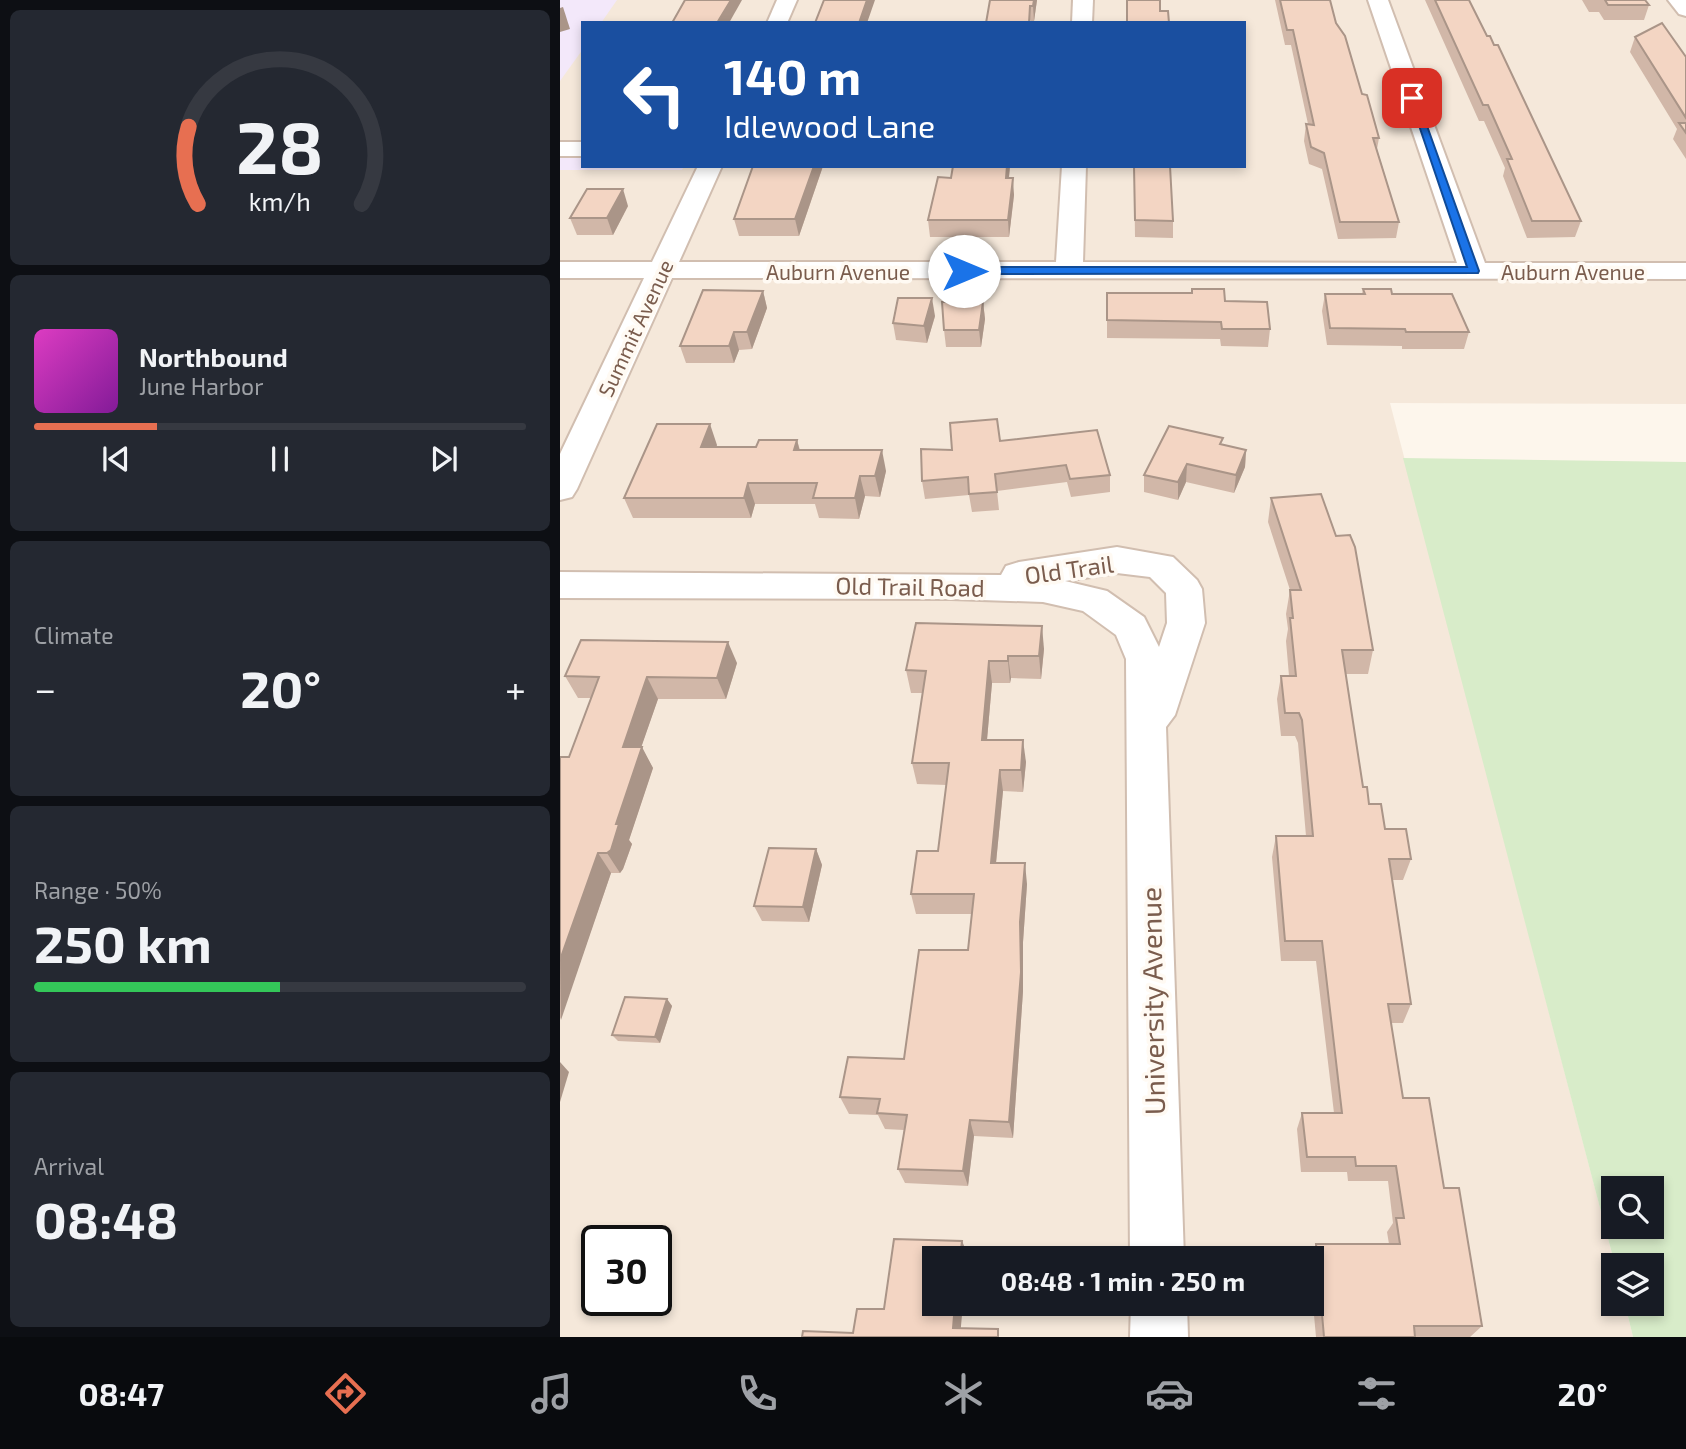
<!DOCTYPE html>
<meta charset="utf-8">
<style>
:root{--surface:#171b24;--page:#242831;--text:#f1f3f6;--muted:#9ea1a6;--line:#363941;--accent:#e76f51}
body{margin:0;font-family:"Exo 2",sans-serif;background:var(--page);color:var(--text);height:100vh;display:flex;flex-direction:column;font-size:26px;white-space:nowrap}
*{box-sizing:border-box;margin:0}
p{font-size:23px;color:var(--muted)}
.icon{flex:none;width:38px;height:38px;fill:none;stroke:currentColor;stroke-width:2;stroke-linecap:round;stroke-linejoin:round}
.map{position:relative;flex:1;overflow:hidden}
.sheet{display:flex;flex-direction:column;gap:10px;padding:10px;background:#0d0f14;width:560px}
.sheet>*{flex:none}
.hud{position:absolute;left:21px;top:21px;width:665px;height:147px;border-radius:0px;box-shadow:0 4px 10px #0003;background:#1a4fa0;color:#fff;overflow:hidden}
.fabs{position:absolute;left:1041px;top:1176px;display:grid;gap:14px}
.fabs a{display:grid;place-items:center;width:63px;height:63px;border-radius:0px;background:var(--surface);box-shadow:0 4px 10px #0003;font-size:35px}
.speed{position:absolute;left:21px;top:1225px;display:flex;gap:14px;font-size:35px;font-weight:700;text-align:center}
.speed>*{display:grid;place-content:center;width:91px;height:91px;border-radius:50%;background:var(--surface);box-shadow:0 4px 10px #0003;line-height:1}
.speed .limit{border:4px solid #111;border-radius:10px;background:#fff;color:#111}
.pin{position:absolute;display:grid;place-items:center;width:60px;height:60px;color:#fff;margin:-30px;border-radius:14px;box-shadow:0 4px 10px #0006}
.me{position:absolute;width:77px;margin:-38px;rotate:90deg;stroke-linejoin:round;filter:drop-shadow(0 0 5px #0008)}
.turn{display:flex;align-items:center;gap:24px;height:147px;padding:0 28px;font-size:32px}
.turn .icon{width:91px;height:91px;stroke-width:2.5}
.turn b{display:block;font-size:49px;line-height:60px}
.big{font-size:52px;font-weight:700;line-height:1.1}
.sheet .card{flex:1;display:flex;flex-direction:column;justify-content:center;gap:10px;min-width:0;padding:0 24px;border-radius:10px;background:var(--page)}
.sheet .dial{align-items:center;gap:0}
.dial svg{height:182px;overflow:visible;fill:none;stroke:var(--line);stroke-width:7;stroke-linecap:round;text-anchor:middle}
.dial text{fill:var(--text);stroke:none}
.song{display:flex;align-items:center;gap:21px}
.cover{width:84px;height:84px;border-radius:10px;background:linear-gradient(135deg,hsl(310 70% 55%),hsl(290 70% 35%))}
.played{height:7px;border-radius:4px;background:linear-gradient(90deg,var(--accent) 25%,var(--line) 25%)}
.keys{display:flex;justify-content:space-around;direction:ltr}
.heat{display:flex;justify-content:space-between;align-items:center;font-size:38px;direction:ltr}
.charge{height:10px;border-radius:5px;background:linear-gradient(90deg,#34c759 50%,var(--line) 0)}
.trip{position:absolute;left:362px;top:1246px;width:402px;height:70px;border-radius:0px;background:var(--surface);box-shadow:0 4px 10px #0003;font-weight:700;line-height:70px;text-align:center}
.tab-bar{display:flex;height:112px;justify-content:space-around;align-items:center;background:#090b0e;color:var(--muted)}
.tab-bar .icon{width:49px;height:49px}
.tab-bar .current{color:var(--accent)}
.tab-bar b{font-size:32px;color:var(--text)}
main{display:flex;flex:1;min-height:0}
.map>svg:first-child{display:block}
.residential{fill:#f5e8da;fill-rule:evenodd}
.education{fill:#f3e8fa}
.green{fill:#d8ecc9;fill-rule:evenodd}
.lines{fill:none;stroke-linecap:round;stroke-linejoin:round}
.minor-casing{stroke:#d1beb0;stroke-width:4}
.minor{fill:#fff;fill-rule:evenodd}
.wall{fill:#d1b7a8}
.shaded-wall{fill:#aa9588}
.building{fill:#f3d5c3;stroke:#aa9588;stroke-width:2}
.route{fill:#1a73e8;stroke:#114b97;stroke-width:2}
.labels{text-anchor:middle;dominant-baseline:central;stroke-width:7;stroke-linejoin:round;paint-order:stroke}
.far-street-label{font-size:21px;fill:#7a5c4d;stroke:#fffaf3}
.street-label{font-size:24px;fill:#7a5c4d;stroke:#fffaf3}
.near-street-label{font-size:28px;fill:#7a5c4d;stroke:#fffaf3}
</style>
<main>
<section class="sheet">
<div class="card dial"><svg viewBox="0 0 100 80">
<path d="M14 69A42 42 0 1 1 86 69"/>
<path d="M14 69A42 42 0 0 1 10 35" stroke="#e76f51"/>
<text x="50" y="56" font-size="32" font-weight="700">28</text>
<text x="50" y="72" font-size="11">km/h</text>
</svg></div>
<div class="card">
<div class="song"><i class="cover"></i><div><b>Northbound</b><p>June Harbor</p></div></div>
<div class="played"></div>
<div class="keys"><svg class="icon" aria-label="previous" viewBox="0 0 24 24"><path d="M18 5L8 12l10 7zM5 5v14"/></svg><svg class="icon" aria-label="pause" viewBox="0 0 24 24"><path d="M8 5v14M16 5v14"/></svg><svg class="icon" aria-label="next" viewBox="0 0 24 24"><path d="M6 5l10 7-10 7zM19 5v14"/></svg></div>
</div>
<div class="card"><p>Climate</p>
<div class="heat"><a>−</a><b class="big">20°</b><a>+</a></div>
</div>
<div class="card"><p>Range · 50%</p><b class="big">250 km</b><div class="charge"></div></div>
<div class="card"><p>Arrival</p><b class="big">08:48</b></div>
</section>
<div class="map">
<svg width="1126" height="1337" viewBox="0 0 1126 1337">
<rect width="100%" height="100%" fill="#fdf6ec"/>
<path class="residential" d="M0,0H1126V404L830,403L1055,1265L1054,1304H1065L1073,1337H0ZM23,23H684V166H23ZM37,1241H96V1300H37ZM374,1258H752V1304H374Z"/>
<g class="education">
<polygon points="0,0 57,0 41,23 23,23 23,49 0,81"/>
<polygon points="0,140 23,140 23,166 124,166 122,170 0,170"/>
</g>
<path class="green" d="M843,458L1126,462V1337H1073L1065,1304H1092V1265H1055ZM1054,1188H1092V1227H1054Z"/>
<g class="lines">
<g class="minor-casing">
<g id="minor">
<polygon points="217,0 237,0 227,23 207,23"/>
<polygon points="513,0 533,0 532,23 512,23"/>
<polygon points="808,0 828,0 925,263 1126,263 1126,279 112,278 17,489 12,497 0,500 0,454 84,278 0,278 0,262 92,262 138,166 162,166 119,262 496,262 502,166 526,166 523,262 897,263"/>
<polygon points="1108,0 1126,0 1126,16 1119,14"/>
<rect x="0" y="142" width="23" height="14"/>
<path d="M557,547L613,557L637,580L642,589L645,623L615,715L606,727L624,1258H570L566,659L556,635L523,611L483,602L391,599L0,598V572L441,575L446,566L459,562ZM557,573L590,577L606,593L607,623L599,647L584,617L547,591L505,581Z"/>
<polygon points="571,1304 627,1304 628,1337 570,1337"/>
</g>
</g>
<use href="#minor" class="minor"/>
</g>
<g class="wall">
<polygon points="430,0 477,0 474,21 471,21"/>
<polygon points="715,0 770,0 776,23 819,138 817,149 839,222 836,238 778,239 762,169 749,164 744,141 746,124 748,124 731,45 725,45"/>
<polygon points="865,0 909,0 1021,221 1015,237 967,238 943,176 945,168 924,121 919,121"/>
<polygon points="1022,0 1085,0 1089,5 1084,20 1044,20 1039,12 1029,12"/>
<polygon points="1075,37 1126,57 1126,159 1113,139 1117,129 1070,52"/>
<polygon points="193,166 263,166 239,236 179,236 174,219"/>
<polygon points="393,166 450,166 449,178 454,195 449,237 370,237 368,220 391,178"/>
<polygon points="574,166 613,221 613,238 575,237"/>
<polygon points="68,206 53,235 17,235 10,218"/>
<polygon points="803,289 832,294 909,332 904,349 842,349 842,346 767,345 762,311 765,294 802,294"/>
<polygon points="203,291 207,308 192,349 179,350 174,363 126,363 120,346"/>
<polygon points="547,293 665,301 710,329 708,347 661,346 660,339 547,338"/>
<polygon points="423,302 425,319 421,347 386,347 384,330"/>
<polygon points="375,316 367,343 336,340 333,323"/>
<polygon points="237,440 240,450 326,471 320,497 305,496 299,519 259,518 255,504 195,504 191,518 73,518 64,498 157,445 156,447 196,447"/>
<polygon points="440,441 550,475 550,492 511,497 507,482 437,491 439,510 412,512 409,495 365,499 362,481 392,450"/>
<polygon points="686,450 685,467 674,493 626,482 618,500 584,492 584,475"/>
<polygon points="711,498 813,650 808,674 786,674 803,787 809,804 825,829 851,859 843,880 832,880 851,1004 843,1023 831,1023 843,1098 884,1188 922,1326 910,1337 756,1337 752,1293 752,1258 750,1258 750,1257 756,1244 829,1244 827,1232 833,1223 828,1181 788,1181 787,1172 741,1172 737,1129 742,1113 774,1113 756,961 721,961 712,857 716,836 746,836 738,743 735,736 721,736 717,699 721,676 729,676 726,641 728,629 726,614 730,590 708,522"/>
<polygon points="484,649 481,679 451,678 450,683 432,683 427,740 466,762 463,792 443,791 436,863 467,884 463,942 463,991 453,1138 414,1136 408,1186 345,1183 338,1169 344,1130 325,1129 318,1115 289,1114 280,1097 344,1059 408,950 412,914 356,914 351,894 378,851 387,785 357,784 352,763 363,693 351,693 346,670"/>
<polygon points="177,663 166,699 98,699 81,747 93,768 69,840 72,844 63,869 60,873 51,873 0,1020 0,757 9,757 31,698 18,698 5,676"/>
<polygon points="256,849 262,865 249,922 202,921 194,906"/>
<polygon points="107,999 112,1006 100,1043 58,1041 52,1035"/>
</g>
<g class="shaded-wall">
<polygon points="171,0 182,0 169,23 157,23"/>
<polygon points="307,0 315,0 307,23 299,23"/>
<polygon points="474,0 477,0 474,21 473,6"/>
<polygon points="3,7 10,29 0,32 0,8"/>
<polygon points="254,166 263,166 239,236 235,219"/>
<polygon points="447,166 450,166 447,195 446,178"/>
<polygon points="453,178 454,195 449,237 448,220"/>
<polygon points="63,189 68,206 53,235 47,218"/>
<polygon points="203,291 207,308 192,349 187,332"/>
<polygon points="372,298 375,316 367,343 364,326"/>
<polygon points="423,302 425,319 421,347 419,330"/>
<polygon points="174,332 179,350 174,363 169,346"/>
<polygon points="150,424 157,445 148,468 141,447"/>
<polygon points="237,440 242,460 234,450"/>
<polygon points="322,450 326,471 320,497 315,476"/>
<polygon points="686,450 685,467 674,493 676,475"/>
<polygon points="627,464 626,482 618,500 618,482"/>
<polygon points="300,476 305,496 299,519 295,498"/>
<polygon points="188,483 195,504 191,518 184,498"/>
<polygon points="482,626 484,649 481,679 479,656"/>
<polygon points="168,642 177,663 166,699 157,678"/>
<polygon points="448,656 451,678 450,683 448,661"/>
<polygon points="429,661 432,683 425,762 422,740"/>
<polygon points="87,677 98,699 74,768 63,747"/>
<polygon points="463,740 466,762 463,792 461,770"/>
<polygon points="82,747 93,768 69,840 72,844 63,869 60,873 47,853 56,824"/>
<polygon points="440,770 443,791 434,883 431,863"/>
<polygon points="256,849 262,865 249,922 243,907"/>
<polygon points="38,853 51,873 1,1020 0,960"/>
<polygon points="465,863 467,884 463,942 463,991 453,1138 449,1122 460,922"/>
<polygon points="107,999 112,1006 100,1043 95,1037"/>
<polygon points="0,1062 9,1072 0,1102"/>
<polygon points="410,1120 414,1136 408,1186 403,1171"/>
<polygon points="402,1241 408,1255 407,1258 400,1258"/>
<polygon points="395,1304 403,1304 400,1337 393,1328"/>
</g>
<g class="building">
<polygon points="125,0 171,0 157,23 112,23"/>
<polygon points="264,0 307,0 299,23 255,23"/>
<polygon points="430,0 474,0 473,6 470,6 469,23 426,23"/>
<polygon points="567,0 600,0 600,11 608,11 609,23 567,23"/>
<polygon points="720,0 770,0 776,23 785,36 802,94 807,95 819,138 813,138 839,222 780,222 764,153 751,147 746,124 754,125 733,30 727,30"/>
<polygon points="875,0 909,0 927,36 930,36 934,45 938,45 1021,221 972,221 947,159 952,159 928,105 923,105"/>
<polygon points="1045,0 1085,0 1089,5 1048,5"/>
<polygon points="1102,23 1126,57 1126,118 1075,37"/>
<polygon points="1119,123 1126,123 1126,133"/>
<polygon points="193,166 254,166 235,219 174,219"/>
<polygon points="393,166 447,166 446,178 453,178 448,220 368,220 378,177 391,178"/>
<polygon points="574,166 610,166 613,221 575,220"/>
<polygon points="27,189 63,189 47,218 10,218"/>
<polygon points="632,289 664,289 665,301 707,302 710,329 662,329 661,322 547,320 547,293 632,293"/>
<polygon points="803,289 831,289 832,294 892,294 909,332 846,332 845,329 770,328 765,294 805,294"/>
<polygon points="143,290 203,291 187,332 174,332 169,346 120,346"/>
<polygon points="338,298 372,298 364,326 333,323"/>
<polygon points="382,302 423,302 419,330 384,330"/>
<polygon points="437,419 440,441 537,430 550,475 510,479 506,465 435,474 437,492 409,494 408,477 362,481 361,449 392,450 390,423"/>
<polygon points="97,424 150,424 141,447 196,447 199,440 237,440 234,450 322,450 315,476 300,476 295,498 253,498 257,483 188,483 184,498 64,498"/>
<polygon points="609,426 663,438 660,444 686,450 676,475 627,464 618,482 584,475"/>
<polygon points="761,494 776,536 790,535 795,547 813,650 782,650 803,787 807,787 809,804 821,804 825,829 846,829 851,859 829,859 851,1004 828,1004 843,1098 869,1098 884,1188 899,1188 922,1326 854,1326 855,1337 764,1337 756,1244 840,1244 836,1218 844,1218 836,1166 796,1166 795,1157 747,1157 742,1113 782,1113 762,941 725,941 716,836 753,836 742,720 739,713 725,713 721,676 736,676 730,618 733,618 730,590 741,590 711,498"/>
<polygon points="356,623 482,626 479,656 448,656 448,661 429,661 422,740 463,740 461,770 440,770 431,863 465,863 460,922 461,972 449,1122 410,1120 403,1171 338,1169 347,1115 317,1113 320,1099 280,1097 288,1057 344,1059 359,950 408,950 414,894 351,894 357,851 378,851 389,763 352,763 366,671 346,670"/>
<polygon points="21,640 168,642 157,678 87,677 63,747 82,747 56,824 59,824 51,850 47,853 38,853 0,960 0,757 9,757 39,677 5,676"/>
<polygon points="209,848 256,849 243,907 194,906"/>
<polygon points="65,997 107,999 95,1037 52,1035"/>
<polygon points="334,1239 402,1241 400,1258 374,1258 374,1304 395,1304 393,1328 438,1329 438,1337 242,1337 243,1331 293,1333 297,1309 324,1309"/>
</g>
<polygon class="route" points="849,96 857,98 919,271 918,273 404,274 398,271 404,267 907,267"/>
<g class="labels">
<g class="far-street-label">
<text x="278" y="271">Auburn Avenue</text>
<text x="1013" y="271">Auburn Avenue</text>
<text transform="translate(75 328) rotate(-65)">Summit Avenue</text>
</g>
<g class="street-label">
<text transform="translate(509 569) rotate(-8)">Old Trail</text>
<text transform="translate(350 586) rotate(1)">Old Trail Road</text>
</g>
<g class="near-street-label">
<text transform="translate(592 1001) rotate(-91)">University Avenue</text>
</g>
</g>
</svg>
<div class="fabs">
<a><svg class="icon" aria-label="search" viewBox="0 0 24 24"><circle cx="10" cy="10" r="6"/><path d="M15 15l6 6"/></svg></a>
<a><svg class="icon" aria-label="layers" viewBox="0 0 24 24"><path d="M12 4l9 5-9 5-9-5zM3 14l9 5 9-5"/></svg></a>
</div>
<div class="speed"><div class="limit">30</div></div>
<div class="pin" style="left:852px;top:98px;background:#d93025"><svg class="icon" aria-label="arrive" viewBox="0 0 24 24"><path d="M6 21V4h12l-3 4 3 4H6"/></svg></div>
<svg class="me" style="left:404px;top:271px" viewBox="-20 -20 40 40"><circle r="19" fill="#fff"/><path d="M0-13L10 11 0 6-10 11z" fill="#1a73e8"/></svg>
<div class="trip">08:48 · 1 min · 250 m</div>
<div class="hud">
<div class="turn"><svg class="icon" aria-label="left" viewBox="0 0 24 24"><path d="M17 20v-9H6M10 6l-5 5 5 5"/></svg><div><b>140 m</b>Idlewood Lane</div></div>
</div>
</div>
</main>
<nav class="tab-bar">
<b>08:47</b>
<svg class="icon current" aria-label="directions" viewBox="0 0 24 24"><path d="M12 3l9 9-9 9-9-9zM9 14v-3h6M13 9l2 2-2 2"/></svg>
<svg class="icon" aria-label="music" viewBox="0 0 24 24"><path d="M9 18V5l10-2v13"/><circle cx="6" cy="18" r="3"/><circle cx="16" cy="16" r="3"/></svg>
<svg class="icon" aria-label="phone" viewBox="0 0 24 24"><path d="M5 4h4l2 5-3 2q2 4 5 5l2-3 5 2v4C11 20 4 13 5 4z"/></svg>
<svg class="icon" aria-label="climate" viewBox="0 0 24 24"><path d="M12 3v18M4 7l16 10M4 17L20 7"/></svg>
<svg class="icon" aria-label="car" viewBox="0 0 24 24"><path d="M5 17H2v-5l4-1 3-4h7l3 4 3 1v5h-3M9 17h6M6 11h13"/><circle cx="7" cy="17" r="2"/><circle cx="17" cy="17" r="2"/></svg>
<svg class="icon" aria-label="filters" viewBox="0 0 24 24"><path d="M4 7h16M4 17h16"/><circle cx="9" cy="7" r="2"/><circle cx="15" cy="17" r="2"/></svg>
<b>20°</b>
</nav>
